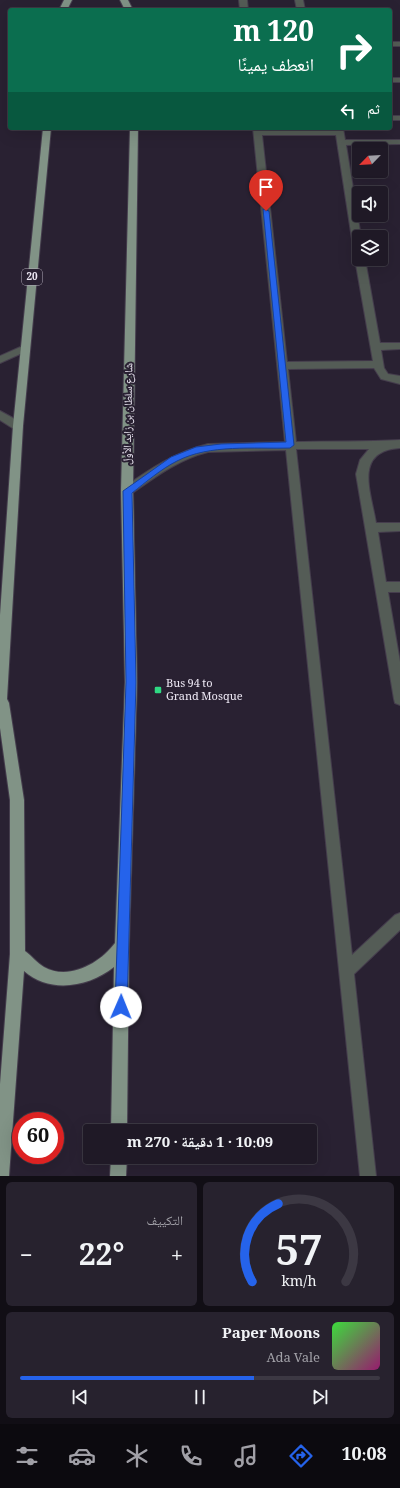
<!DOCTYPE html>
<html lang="ar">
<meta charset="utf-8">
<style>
:root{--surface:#1f1926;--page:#27222e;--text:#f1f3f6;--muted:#a1a0a7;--line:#3c3843;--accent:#2563eb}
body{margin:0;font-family:Georgia,"Noto Naskh Arabic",serif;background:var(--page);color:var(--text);direction:rtl;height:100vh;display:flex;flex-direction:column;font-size:15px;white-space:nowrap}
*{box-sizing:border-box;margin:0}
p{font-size:13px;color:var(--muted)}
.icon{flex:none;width:22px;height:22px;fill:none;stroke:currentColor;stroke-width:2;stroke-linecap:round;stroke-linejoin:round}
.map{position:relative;height:1176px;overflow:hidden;direction:ltr}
.details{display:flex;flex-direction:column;gap:6px;padding:6px;background:#110e15;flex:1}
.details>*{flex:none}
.guide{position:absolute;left:8px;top:8px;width:384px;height:122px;border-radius:4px;box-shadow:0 4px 16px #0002,0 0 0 1px var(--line);direction:rtl;background:#0b6e4f;color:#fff;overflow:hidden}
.needle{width:26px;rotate:245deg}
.fabs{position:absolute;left:352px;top:142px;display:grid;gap:8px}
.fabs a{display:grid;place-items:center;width:36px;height:36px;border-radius:4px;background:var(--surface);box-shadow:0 4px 16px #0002,0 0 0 1px var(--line);font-size:20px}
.speed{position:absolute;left:12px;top:1112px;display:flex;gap:8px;font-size:20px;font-weight:700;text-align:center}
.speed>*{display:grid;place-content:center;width:52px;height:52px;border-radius:50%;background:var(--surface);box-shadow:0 4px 16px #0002,0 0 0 1px var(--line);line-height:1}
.speed .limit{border:6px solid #d22;background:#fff;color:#111}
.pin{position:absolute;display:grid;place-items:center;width:34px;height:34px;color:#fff;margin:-41px -17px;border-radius:50% 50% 50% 0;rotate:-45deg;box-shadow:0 0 4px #0007}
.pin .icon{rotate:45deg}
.me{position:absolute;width:44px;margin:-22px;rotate:1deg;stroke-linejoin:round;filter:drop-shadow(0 0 3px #0008)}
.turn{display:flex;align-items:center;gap:14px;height:84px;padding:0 12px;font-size:18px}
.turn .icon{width:52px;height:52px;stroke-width:2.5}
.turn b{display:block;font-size:28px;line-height:34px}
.then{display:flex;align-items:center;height:38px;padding:0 12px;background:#0003;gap:8px;font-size:15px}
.big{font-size:30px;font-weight:700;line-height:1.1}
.details .tile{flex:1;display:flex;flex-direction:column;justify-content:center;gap:6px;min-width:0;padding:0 14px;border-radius:6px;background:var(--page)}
.details .dial{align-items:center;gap:0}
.dial svg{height:104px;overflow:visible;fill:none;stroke:var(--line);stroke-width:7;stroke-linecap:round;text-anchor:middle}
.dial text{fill:var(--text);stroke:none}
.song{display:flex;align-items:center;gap:12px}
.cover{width:48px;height:48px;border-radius:6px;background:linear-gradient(135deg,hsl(120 70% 55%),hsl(320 70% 35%))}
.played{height:4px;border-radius:2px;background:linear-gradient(90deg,var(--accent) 65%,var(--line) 65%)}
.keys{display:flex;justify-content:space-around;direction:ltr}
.heat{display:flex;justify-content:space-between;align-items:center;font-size:22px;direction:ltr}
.details .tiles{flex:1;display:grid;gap:6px;grid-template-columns:1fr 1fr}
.tile:last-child{grid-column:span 2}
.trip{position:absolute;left:83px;top:1124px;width:234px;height:40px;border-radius:4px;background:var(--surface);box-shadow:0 4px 16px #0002,0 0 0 1px var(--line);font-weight:700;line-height:40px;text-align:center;direction:rtl}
.menu{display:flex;height:64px;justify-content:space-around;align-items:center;background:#0c0a0f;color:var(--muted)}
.menu .icon{width:28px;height:28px}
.menu .selected{color:var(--accent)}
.menu b{font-size:18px;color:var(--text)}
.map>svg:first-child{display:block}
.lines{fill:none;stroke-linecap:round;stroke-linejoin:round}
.lane-casing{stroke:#453d4d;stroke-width:2}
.street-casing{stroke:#453d4d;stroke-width:2}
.primary-casing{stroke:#453d4d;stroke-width:2}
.lane{fill:#545c56;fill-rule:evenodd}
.street{fill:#545c56;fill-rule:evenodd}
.primary{fill:#819386;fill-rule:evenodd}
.route{fill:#2563eb;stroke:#184099}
.poi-dot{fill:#2fd883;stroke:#292132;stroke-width:1.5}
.labels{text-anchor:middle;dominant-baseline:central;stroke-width:4;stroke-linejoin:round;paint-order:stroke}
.shield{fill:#292132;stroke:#b4aebb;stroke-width:1}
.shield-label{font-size:10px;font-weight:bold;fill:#efeaf6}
.street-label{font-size:11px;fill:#efeaf6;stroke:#292132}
.poi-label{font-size:11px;fill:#efeaf6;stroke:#292132;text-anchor:start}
</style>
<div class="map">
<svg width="400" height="1176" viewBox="0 0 400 1176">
<rect width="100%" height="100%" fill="#292132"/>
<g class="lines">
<g class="lane-casing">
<g id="lane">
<polygon points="239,0 247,0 248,10 240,10"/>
<polygon points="295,0 303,0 305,10 297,10"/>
<rect x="390" y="42" width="10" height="4"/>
<rect x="390" y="78" width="10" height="4"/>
<rect x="390" y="116" width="10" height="4"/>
<path d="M253,128H261V131H335V128H343L345,140H400V144L346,145L361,237H359V255L354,252L336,135H262L287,362L373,361L355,259L359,256V259H365L380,343H400V349L381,350L384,368L388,374L400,376V384L381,379L374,368L288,369L296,442C330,441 366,442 400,440V448C353,451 371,492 376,523H400V531L378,532L386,582H400V592H388L400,662V705L395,703L394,699L356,474L360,460L369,449H296L352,955L395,915L400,913V930L354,974L376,1176H360L286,450L208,452C179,459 155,477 131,494L127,495L121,491L123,488C150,469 175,452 208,444L285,442Z"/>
</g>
</g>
<g class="street-casing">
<g id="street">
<polygon points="25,345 29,346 30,348 29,350 0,363 0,356"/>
<polygon points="0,411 22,423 23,426 22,429 14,429 0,420"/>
</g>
</g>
<g class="primary-casing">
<g id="primary">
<polygon points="64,0 72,0 67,10 59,10"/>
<polygon points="120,0 128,0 133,10 125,10"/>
<path d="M43,128H51L23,426L7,699L9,703L24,800L25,951C32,956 37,963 44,967C69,981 100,963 115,943L125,682L121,491L130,128H138L133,491L137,682L129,945L127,1131H111L114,967C89,987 50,994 24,971L9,1176H0V1084L10,954V800L0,728V615L13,426Z"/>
<polygon points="111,1157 127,1157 126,1176 110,1176"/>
</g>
</g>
<use href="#lane" class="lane"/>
<use href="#street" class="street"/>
<use href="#primary" class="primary"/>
</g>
<path class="route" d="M263,209L269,211L294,445L290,448C254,449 210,444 177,461C161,469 146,482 132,493L136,682L127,1007L125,1011L121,1013L117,1011L115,1007L126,682L123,491L171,457L196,447L221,444L286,442Z"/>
<rect class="poi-dot" x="154" y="686" width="8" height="8" rx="2"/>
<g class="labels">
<rect class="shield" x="22" y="269" width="20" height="16" rx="3"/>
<g class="shield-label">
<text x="32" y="277">20</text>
</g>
<g class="street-label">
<text transform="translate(129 414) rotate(-89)">شارع سلطان بن زايد الأول</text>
</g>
<g class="poi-label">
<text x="166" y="684">Bus 94 to<tspan x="166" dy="13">Grand Mosque</tspan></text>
</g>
</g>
</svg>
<div class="fabs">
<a><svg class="needle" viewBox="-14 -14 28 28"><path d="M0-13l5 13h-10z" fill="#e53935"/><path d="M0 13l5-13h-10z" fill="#a1a0a7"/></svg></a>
<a><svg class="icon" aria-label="sound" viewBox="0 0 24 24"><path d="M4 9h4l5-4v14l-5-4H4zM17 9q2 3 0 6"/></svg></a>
<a><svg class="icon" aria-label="layers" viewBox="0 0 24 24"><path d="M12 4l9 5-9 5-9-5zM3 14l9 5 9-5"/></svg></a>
</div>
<div class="speed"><div class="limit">60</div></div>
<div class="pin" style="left:266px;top:211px;background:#d93025"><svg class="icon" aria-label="arrive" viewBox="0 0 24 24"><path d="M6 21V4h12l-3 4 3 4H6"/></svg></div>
<svg class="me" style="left:121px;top:1007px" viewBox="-20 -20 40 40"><circle r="19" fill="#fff"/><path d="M0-13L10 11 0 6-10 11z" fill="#2563eb"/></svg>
<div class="trip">10:09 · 1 دقيقة · 270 m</div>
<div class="guide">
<div class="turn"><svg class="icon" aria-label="right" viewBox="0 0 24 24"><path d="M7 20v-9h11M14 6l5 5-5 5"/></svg><div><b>120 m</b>انعطف يمينًا</div></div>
<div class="then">ثم<svg class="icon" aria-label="left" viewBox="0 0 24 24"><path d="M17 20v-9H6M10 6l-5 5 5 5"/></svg></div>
</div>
</div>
<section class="details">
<div class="tiles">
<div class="tile dial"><svg viewBox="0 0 100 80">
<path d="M14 69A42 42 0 1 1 86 69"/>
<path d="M14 69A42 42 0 0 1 34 9" stroke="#2563eb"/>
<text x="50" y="56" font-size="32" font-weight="700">57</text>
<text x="50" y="72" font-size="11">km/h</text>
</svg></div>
<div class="tile"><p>التكييف</p>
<div class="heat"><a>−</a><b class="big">22°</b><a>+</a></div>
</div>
<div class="tile">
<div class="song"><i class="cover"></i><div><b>Paper Moons</b><p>Ada Vale</p></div></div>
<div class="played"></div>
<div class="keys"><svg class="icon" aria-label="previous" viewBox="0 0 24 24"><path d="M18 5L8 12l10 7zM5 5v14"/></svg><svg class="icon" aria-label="pause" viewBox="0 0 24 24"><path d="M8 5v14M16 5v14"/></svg><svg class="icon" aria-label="next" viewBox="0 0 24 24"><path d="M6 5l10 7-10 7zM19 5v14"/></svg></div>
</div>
</div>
</section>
<nav class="menu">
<b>10:08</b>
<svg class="icon selected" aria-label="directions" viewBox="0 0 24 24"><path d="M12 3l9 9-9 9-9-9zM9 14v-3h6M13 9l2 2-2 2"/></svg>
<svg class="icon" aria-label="music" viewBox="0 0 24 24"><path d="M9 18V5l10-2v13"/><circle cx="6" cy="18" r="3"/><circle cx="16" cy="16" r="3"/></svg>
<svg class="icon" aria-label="phone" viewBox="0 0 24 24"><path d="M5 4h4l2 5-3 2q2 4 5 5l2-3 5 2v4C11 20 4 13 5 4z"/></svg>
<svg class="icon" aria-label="climate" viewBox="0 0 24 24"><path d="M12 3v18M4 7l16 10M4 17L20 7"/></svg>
<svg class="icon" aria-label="car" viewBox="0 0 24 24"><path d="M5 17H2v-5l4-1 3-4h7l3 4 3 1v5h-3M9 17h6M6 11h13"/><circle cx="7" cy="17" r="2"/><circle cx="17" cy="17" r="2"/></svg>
<svg class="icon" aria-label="filters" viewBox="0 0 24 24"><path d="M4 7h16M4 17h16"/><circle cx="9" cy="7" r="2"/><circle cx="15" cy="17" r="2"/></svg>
</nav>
